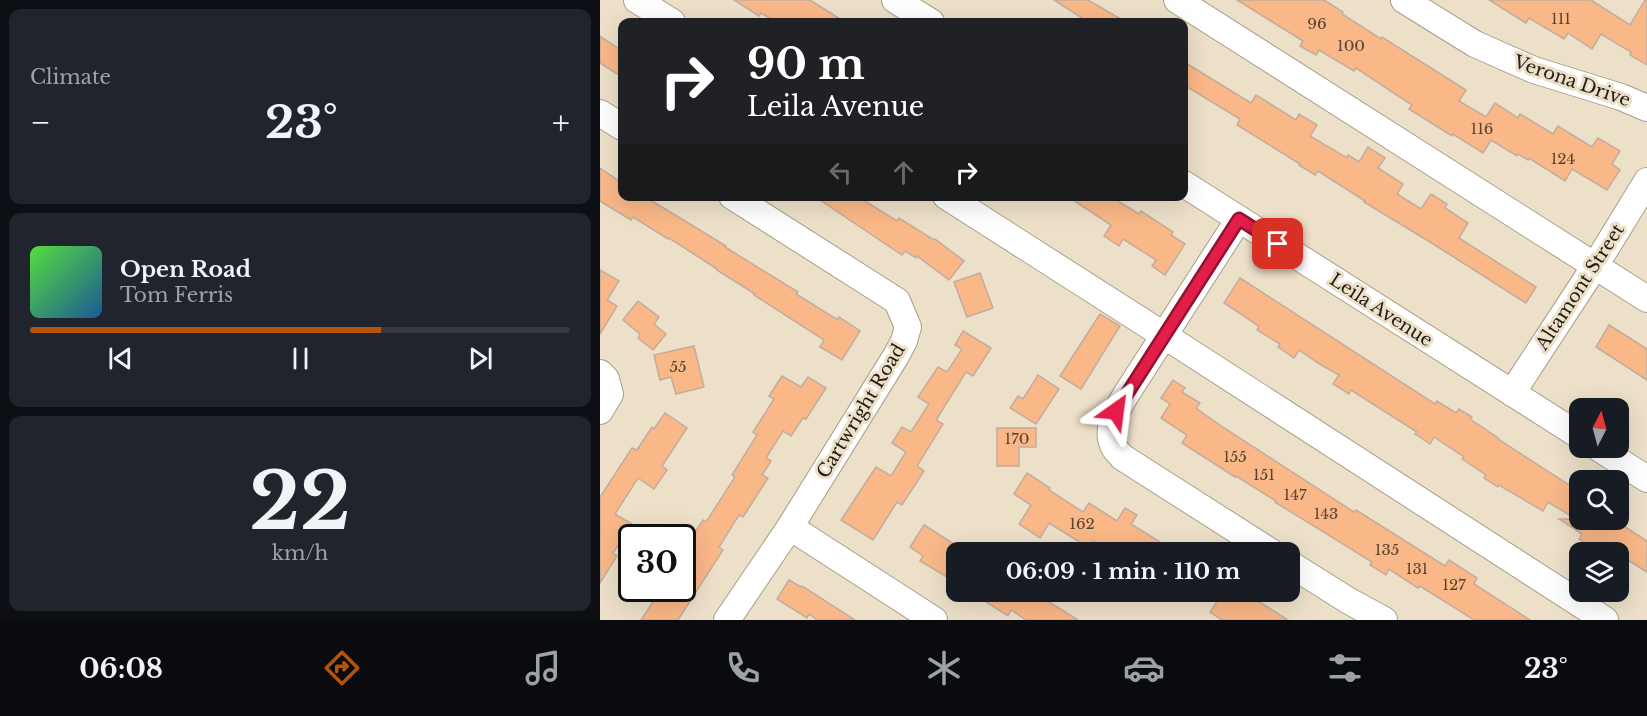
<!DOCTYPE html>
<meta charset="utf-8">
<style>
:root{--surface:#171b24;--page:#20242c;--text:#f1f3f6;--muted:#9ea1a6;--line:#363941;--accent:#b45309}
body{margin:0;font-family:"Libre Baskerville",serif;background:var(--page);color:var(--text);height:100vh;display:flex;flex-direction:column;font-size:22px;white-space:nowrap}
*{box-sizing:border-box;margin:0}
p{font-size:20px;color:var(--muted)}
.icon{flex:none;width:33px;height:33px;fill:none;stroke:currentColor;stroke-width:2;stroke-linecap:round;stroke-linejoin:round}
.map{position:relative;flex:1;overflow:hidden}
.details{display:flex;flex-direction:column;gap:9px;padding:9px;background:#0d0f14;width:600px}
.details>*{flex:none}
.banner{position:absolute;left:18px;top:18px;width:570px;height:183px;border-radius:12px;box-shadow:0 6px 24px #0002;background:#202124;color:#fff;overflow:hidden}
.needle{width:39px;rotate:6deg}
.fabs{position:absolute;left:969px;top:398px;display:grid;gap:12px}
.fabs a{display:grid;place-items:center;width:60px;height:60px;border-radius:12px;background:var(--surface);box-shadow:0 6px 24px #0002;font-size:30px}
.speed{position:absolute;left:18px;top:524px;display:flex;gap:12px;font-size:30px;font-weight:700;text-align:center}
.speed>*{display:grid;place-content:center;width:78px;height:78px;border-radius:50%;background:var(--surface);box-shadow:0 6px 24px #0002;line-height:1}
.speed .limit{border:3px solid #111;border-radius:9px;background:#fff;color:#111}
.pin{position:absolute;display:grid;place-items:center;width:51px;height:51px;color:#fff;margin:-26px;border-radius:12px;box-shadow:0 3px 9px #0006}
.me{position:absolute;width:66px;margin:-33px;rotate:31deg;stroke-linejoin:round;filter:drop-shadow(0 0 4px #0008)}
.turn{display:flex;align-items:center;gap:21px;height:126px;padding:0 30px;font-size:27px}
.turn .icon{width:78px;height:78px;stroke-width:2.5}
.turn b{display:block;font-size:42px;line-height:51px}
.lanes{display:flex;align-items:center;height:57px;padding:0 30px;background:#0003;justify-content:center;gap:30px;direction:ltr}
.lanes .off{opacity:.35}
.big{font-size:45px;font-weight:800;line-height:1.1}
.details .widget{flex:1;display:flex;flex-direction:column;justify-content:center;gap:9px;min-width:0;padding:0 21px;border-radius:12px;background:var(--page)}
.details .dial{align-items:center;gap:0}
.dial b{font-size:78px;line-height:1}
.song{display:flex;align-items:center;gap:18px}
.cover{width:72px;height:72px;border-radius:9px;background:linear-gradient(135deg,hsl(110 70% 55%),hsl(210 70% 35%))}
.played{height:6px;border-radius:3px;background:linear-gradient(90deg,var(--accent) 65%,var(--line) 65%)}
.keys{display:flex;justify-content:space-around;direction:ltr}
.heat{display:flex;justify-content:space-between;align-items:center;font-size:33px;direction:ltr}
.trip{position:absolute;left:346px;top:542px;width:354px;height:60px;border-radius:12px;background:var(--surface);box-shadow:0 6px 24px #0002;font-weight:800;line-height:60px;text-align:center}
.tab-bar{display:flex;height:96px;justify-content:space-around;align-items:center;background:#090b0e;color:var(--muted)}
.tab-bar .icon{width:42px;height:42px}
.tab-bar .active{color:var(--accent)}
.tab-bar b{font-size:27px;color:var(--text)}
main{display:flex;flex:1;min-height:0}
.map>svg:first-child{display:block}
.building{fill:#fab888;stroke:#c2ac9d;stroke-width:1.5}
.lines{fill:none;stroke-linecap:round;stroke-linejoin:round}
.minor-casing{stroke:#a99d87;stroke-width:28}
.minor{stroke:#fff;stroke-width:26}
.route-casing{stroke:#92132f;stroke-width:15}
.route{stroke:#e11d48;stroke-width:10}
.labels{text-anchor:middle;dominant-baseline:central;stroke-width:6;stroke-linejoin:round;paint-order:stroke}
.number-label{font-size:15px;fill:#574331}
.street-label{font-size:18px;fill:#211c14;stroke:#ede0c9}
</style>
<main>
<section class="details">
<div class="widget"><p>Climate</p>
<div class="heat"><a>−</a><b class="big">23°</b><a>+</a></div>
</div>
<div class="widget">
<div class="song"><i class="cover"></i><div><b>Open Road</b><p>Tom Ferris</p></div></div>
<div class="played"></div>
<div class="keys"><svg class="icon" aria-label="previous" viewBox="0 0 24 24"><path d="M18 5L8 12l10 7zM5 5v14"/></svg><svg class="icon" aria-label="pause" viewBox="0 0 24 24"><path d="M8 5v14M16 5v14"/></svg><svg class="icon" aria-label="next" viewBox="0 0 24 24"><path d="M6 5l10 7-10 7zM19 5v14"/></svg></div>
</div>
<div class="widget dial"><b>22</b><p>km/h</p></div>
</section>
<div class="map">
<svg width="1047" height="620" viewBox="0 0 1047 620">
<rect width="100%" height="100%" fill="#ede0c9"/>
<g class="building">
<polygon points="134,0 210,0 245,22 176,22 161,13 159,16"/>
<polygon points="454,0 488,0 526,22 488,22"/>
<polygon points="637,0 724,0 743,12 742,14 781,39 782,37 866,90 859,101 886,117 895,103 918,118 920,114 953,134 958,126 992,147 998,138 1020,151 1012,164 1020,170 1007,190 972,169 965,181 929,158 928,160 918,154 917,156 891,140 883,153 853,134 852,136 809,109 812,105 756,68 754,71 719,50 716,55 700,46 703,41"/>
<polygon points="889,0 991,0 1030,25 1045,0 1047,0 1047,65 1030,55 1031,52 1001,34 992,49 968,33 964,39 929,18 926,23"/>
<polygon points="0,36 22,51 22,77 0,63"/>
<polygon points="584,62 651,103 656,95 696,120 699,114 717,125 710,136 747,158 748,155 759,162 768,147 785,158 778,168 803,184 797,194 821,209 831,194 847,204 845,208 868,223 859,238 936,287 926,303 830,242 764,202 765,201 718,171 715,175 699,165 700,164 637,125 640,119 584,85"/>
<polygon points="0,168 22,183 22,196 43,196 57,204 126,246 125,247 198,292 196,294 238,320 239,317 260,331 242,360 220,347 224,340 154,295 155,294 117,270 117,269 69,238 68,239 33,217 31,220 0,201"/>
<polygon points="214,196 257,196 297,221 299,218 334,240 335,239 364,261 349,280 317,256 316,258 305,251 302,255"/>
<polygon points="467,196 510,196 539,214 541,211 573,232 571,235 585,244 565,275 552,266 556,260 523,239 519,246 504,236 511,225"/>
<polygon points="0,270 19,281 7,300 17,306 0,334"/>
<polygon points="380,273 393,308 367,317 354,282"/>
<polygon points="640,278 835,404 837,401 856,413 859,409 872,417 870,419 898,438 898,439 980,492 980,519 1025,519 1022,525 1047,541 1047,572 1018,554 1018,552 999,552 979,539 982,534 959,519 976,519 948,502 943,511 899,485 898,487 884,478 886,475 862,459 864,457 834,437 830,444 815,434 817,432 751,390 749,394 733,384 739,375 718,363 699,350 694,358 678,347 680,344 657,330 659,326 624,303"/>
<polygon points="38,301 59,317 54,324 66,334 53,350 38,338 40,334 23,320"/>
<polygon points="500,314 520,326 481,389 460,376"/>
<polygon points="1009,325 1047,349 1047,380 996,347"/>
<polygon points="363,331 391,348 373,376 366,372 336,420 343,424 317,466 324,471 302,505 297,502 273,540 241,520 276,467 291,476 306,452 292,443 302,427 311,432 329,404 318,397 338,367 347,372 362,349 355,345"/>
<polygon points="94,346 104,387 76,394 71,377 60,380 54,355"/>
<polygon points="438,375 459,389 436,424 410,408 418,396 423,399"/>
<polygon points="182,376 201,387 208,377 226,388 206,419 203,418 191,436 183,431 166,458 171,461 162,475 168,478 143,517 139,515 119,547 123,550 78,620 41,620 62,588 82,588 82,553 103,520 106,522 135,477 132,475 157,435 153,432 174,399 169,396"/>
<polygon points="573,380 585,388 582,392 600,403 596,408 621,426 754,512 756,510 845,566 849,560 877,578 874,584 930,620 874,620 820,586 818,588 789,569 786,575 770,565 772,562 675,502 676,501 636,476 635,477 582,443 587,435 561,418 570,404 561,398"/>
<polygon points="65,413 87,428 62,466 67,470 54,489 38,478 15,514 32,524 13,553 17,556 0,583 0,497 32,448 37,450 52,427 54,429"/>
<polygon points="397,428 436,428 436,447 419,447 419,466 397,466"/>
<polygon points="427,473 450,488 449,490 483,512 489,503 517,521 525,508 537,515 531,524 576,552 510,552 493,541 489,548 449,523 440,538 419,524 431,505 414,494"/>
<polygon points="324,525 357,546 357,583 320,561 323,556 310,547"/>
<polygon points="189,580 201,587 202,586 255,620 217,620 209,614 207,618 177,599"/>
<polygon points="369,591 432,591 478,620 426,620 411,610 408,616"/>
<polygon points="603,591 642,591 688,620 622,620 610,612 618,600"/>
</g>
<g class="lines">
<g class="minor-casing">
<g id="minor">
<polyline points="37,0 72,22"/>
<polyline points="295,0 331,22"/>
<polyline points="577,0 1047,299"/>
<polyline points="804,0 875,44 934,70 1021,97 1047,108"/>
<polyline points="0,113 22,127"/>
<polyline points="584,184 980,436"/>
<polyline points="346,196 565,336 1005,620"/>
<path d="M639,219L527,393C518,408 505,427 513,445C514,449 519,453 522,457L671,552"/>
<polyline points="0,373 6,379 10,394 0,411"/>
<polyline points="912,393 995,266 1047,181"/>
<polyline points="997,447 1047,479"/>
<polyline points="190,527 334,620"/>
<polyline points="690,564 749,601 784,620"/>
<polyline points="127,620 190,527 296,356 304,341 308,327 297,301 132,196"/>
</g>
</g>
<use href="#minor" class="minor"/>
</g>
<g class="lines">
<g class="route-casing">
<polyline id="route" points="516,411 639,219 678,244"/>
</g>
<use href="#route" class="route"/>
</g>
<g class="labels">
<g class="number-label">
<text x="961" y="18">111</text>
<text x="717" y="23">96</text>
<text x="751" y="45">100</text>
<text x="882" y="128">116</text>
<text x="963" y="158">124</text>
<text x="78" y="366">55</text>
<text x="417" y="438">170</text>
<text x="635" y="456">155</text>
<text x="664" y="474">151</text>
<text x="695" y="494">147</text>
<text x="726" y="513">143</text>
<text x="482" y="523">162</text>
<text x="787" y="549">135</text>
<text x="817" y="568">131</text>
<text x="854" y="584">127</text>
</g>
<g class="street-label">
<text transform="translate(972 81) rotate(19)">Verona Drive</text>
<text transform="translate(980 287) rotate(-57)">Altamont Street</text>
<text transform="translate(781 310) rotate(33)">Leila Avenue</text>
<text transform="translate(261 411) rotate(-59)">Cartwright Road</text>
</g>
</g>
</svg>
<div class="fabs">
<a><svg class="needle" viewBox="-14 -14 28 28"><path d="M0-13l5 13h-10z" fill="#e53935"/><path d="M0 13l5-13h-10z" fill="#9ea1a6"/></svg></a>
<a><svg class="icon" aria-label="search" viewBox="0 0 24 24"><circle cx="10" cy="10" r="6"/><path d="M15 15l6 6"/></svg></a>
<a><svg class="icon" aria-label="layers" viewBox="0 0 24 24"><path d="M12 4l9 5-9 5-9-5zM3 14l9 5 9-5"/></svg></a>
</div>
<div class="speed"><div class="limit">30</div></div>
<div class="pin" style="left:678px;top:244px;background:#d93025"><svg class="icon" aria-label="arrive" viewBox="0 0 24 24"><path d="M6 21V4h12l-3 4 3 4H6"/></svg></div>
<svg class="me" style="left:516px;top:411px" viewBox="-20 -20 40 40"><path d="M0-17L14 15 0 8-14 15z" fill="#e11d48" stroke="#fff" stroke-width="4"/></svg>
<div class="trip">06:09 · 1 min · 110 m</div>
<div class="banner">
<div class="turn"><svg class="icon" aria-label="right" viewBox="0 0 24 24"><path d="M7 20v-9h11M14 6l5 5-5 5"/></svg><div><b>90 m</b>Leila Avenue</div></div>
<div class="lanes"><svg class="icon off" aria-label="left" viewBox="0 0 24 24"><path d="M17 20v-9H6M10 6l-5 5 5 5"/></svg><svg class="icon off" aria-label="ahead" viewBox="0 0 24 24"><path d="M12 20V5M6 11l6-6 6 6"/></svg><svg class="icon" aria-label="right" viewBox="0 0 24 24"><path d="M7 20v-9h11M14 6l5 5-5 5"/></svg></div>
</div>
</div>
</main>
<nav class="tab-bar">
<b>06:08</b>
<svg class="icon active" aria-label="directions" viewBox="0 0 24 24"><path d="M12 3l9 9-9 9-9-9zM9 14v-3h6M13 9l2 2-2 2"/></svg>
<svg class="icon" aria-label="music" viewBox="0 0 24 24"><path d="M9 18V5l10-2v13"/><circle cx="6" cy="18" r="3"/><circle cx="16" cy="16" r="3"/></svg>
<svg class="icon" aria-label="phone" viewBox="0 0 24 24"><path d="M5 4h4l2 5-3 2q2 4 5 5l2-3 5 2v4C11 20 4 13 5 4z"/></svg>
<svg class="icon" aria-label="climate" viewBox="0 0 24 24"><path d="M12 3v18M4 7l16 10M4 17L20 7"/></svg>
<svg class="icon" aria-label="car" viewBox="0 0 24 24"><path d="M5 17H2v-5l4-1 3-4h7l3 4 3 1v5h-3M9 17h6M6 11h13"/><circle cx="7" cy="17" r="2"/><circle cx="17" cy="17" r="2"/></svg>
<svg class="icon" aria-label="filters" viewBox="0 0 24 24"><path d="M4 7h16M4 17h16"/><circle cx="9" cy="7" r="2"/><circle cx="15" cy="17" r="2"/></svg>
<b>23°</b>
</nav>
